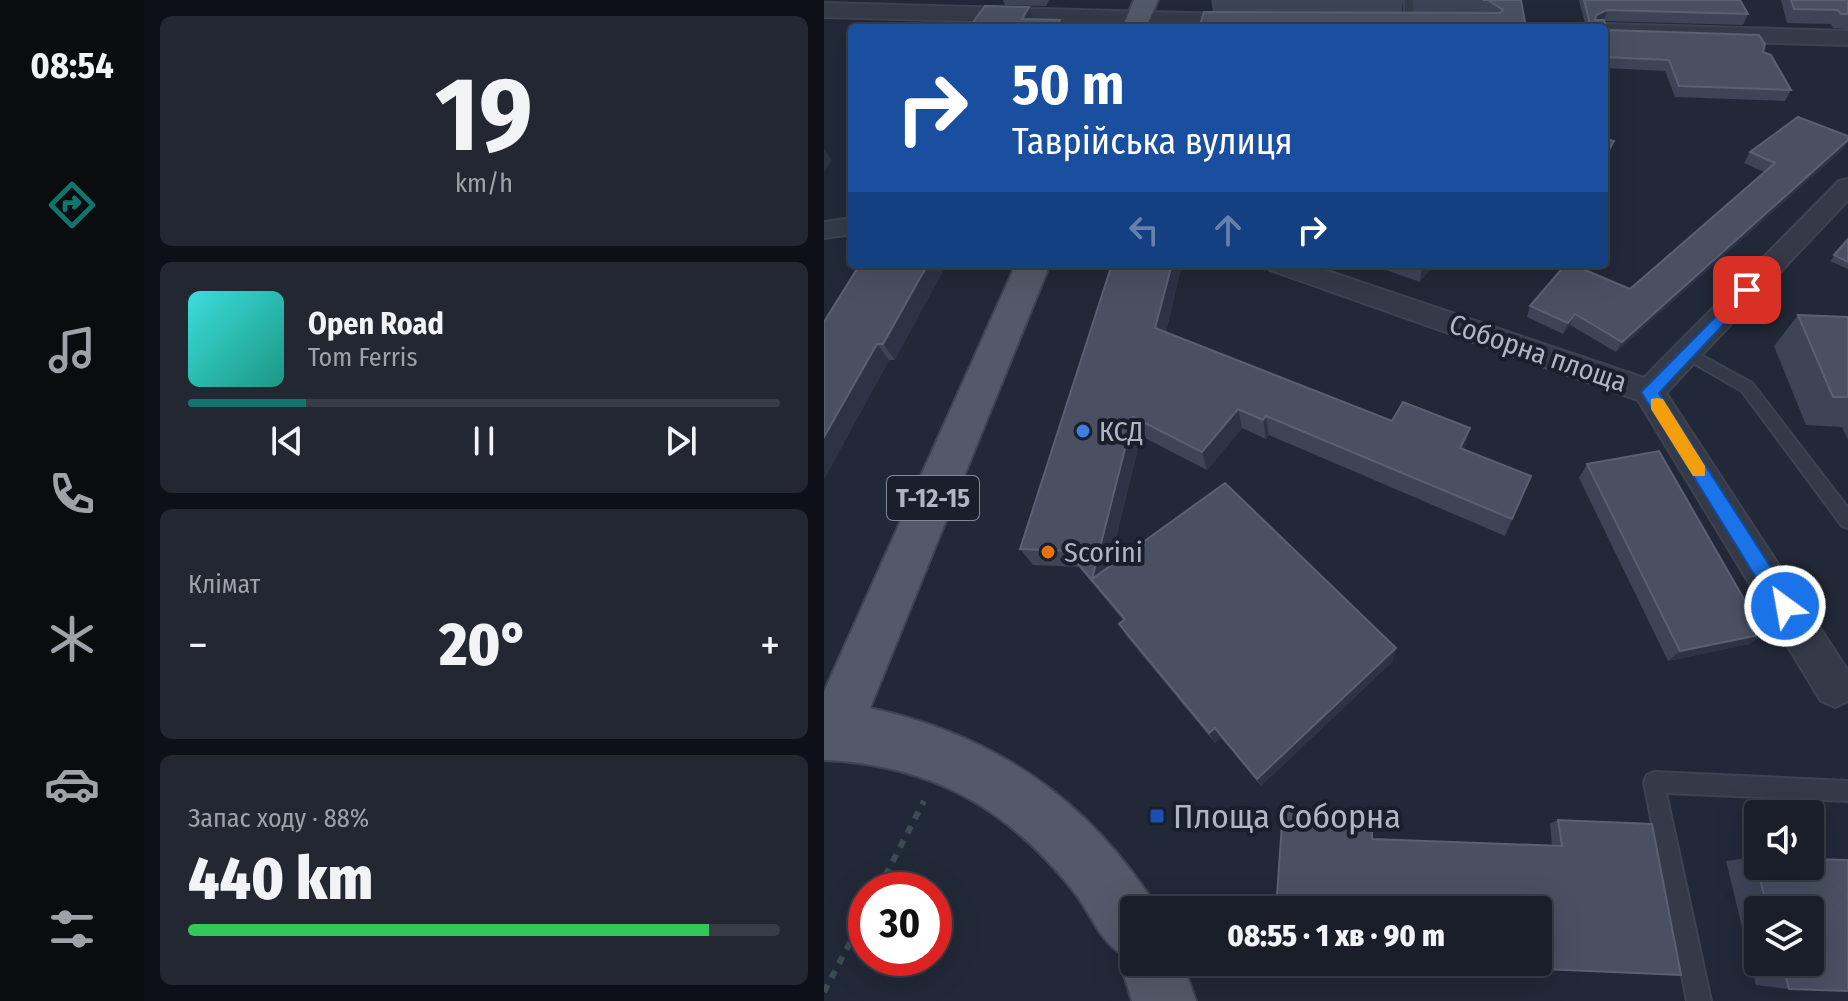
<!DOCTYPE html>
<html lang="uk">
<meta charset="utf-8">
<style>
:root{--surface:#191e29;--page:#222731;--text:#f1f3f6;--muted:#9fa2a8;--line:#373c46;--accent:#0f766e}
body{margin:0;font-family:"Fira Sans Condensed",sans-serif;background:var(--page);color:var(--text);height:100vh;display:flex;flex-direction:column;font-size:30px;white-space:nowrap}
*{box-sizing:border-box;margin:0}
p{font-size:26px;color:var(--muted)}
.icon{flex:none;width:44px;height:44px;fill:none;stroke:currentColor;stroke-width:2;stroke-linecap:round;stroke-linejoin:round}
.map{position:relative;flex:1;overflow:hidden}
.side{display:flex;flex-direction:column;gap:16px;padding:16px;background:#0e1017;width:680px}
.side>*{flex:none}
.banner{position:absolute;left:24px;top:24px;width:760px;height:244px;border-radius:8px;box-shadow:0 8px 32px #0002,0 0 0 2px var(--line);background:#1a4fa0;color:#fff;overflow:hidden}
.fabs{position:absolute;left:920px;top:800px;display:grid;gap:16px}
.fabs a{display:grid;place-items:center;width:80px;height:80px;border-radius:8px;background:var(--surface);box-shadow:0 8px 32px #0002,0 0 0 2px var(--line);font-size:40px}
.speed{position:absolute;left:24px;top:872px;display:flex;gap:16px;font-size:40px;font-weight:700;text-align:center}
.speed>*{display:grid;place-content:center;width:104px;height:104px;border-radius:50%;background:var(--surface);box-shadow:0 8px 32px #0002,0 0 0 2px var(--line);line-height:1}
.speed .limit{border:12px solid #d22;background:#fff;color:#111}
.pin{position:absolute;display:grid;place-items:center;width:68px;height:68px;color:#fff;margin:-34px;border-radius:16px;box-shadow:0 4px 12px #0006}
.me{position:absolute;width:88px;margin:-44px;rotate:328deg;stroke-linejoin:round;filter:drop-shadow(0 0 6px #0008)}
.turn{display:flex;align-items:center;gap:28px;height:168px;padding:0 32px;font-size:36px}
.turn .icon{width:104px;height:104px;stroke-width:2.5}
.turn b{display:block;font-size:56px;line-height:68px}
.lanes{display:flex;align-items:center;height:76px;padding:0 32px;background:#0003;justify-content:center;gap:40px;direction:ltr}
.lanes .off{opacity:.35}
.big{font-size:60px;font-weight:800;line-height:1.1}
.side .card{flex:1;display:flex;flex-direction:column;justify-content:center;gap:12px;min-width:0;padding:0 28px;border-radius:12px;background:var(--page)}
.side .dial{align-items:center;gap:0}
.dial b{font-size:104px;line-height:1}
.song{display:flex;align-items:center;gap:24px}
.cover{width:96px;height:96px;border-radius:12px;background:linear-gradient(135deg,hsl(180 70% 55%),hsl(170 70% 35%))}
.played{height:8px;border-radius:4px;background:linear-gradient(90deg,var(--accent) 20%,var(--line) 20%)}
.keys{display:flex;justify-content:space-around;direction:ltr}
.heat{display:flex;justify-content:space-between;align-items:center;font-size:44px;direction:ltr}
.charge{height:12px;border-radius:6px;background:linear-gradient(90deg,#34c759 88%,var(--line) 0)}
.trip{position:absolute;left:296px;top:896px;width:432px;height:80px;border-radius:8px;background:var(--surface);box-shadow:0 8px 32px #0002,0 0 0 2px var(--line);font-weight:800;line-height:80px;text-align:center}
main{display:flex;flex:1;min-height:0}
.tabs{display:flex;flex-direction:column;width:144px;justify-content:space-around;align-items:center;background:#0a0c10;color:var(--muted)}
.tabs .icon{width:56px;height:56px}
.tabs .on{color:var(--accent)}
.tabs b{font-size:36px;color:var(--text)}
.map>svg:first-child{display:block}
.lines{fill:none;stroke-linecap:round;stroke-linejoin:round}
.service-casing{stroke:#3e4352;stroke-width:4}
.minor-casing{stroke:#3e4352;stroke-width:4}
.tertiary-casing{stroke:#3e4352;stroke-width:4}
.primary-casing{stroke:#3e4352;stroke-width:4}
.path{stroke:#3b4d51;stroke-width:6;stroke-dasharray:8 8;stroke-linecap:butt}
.service{fill:#343a48;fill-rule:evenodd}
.minor{fill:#343a48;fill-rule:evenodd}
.tertiary{fill:#343a48;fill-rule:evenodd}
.primary{fill:#525968;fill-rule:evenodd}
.wall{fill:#3c4456;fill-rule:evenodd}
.shaded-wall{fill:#2c3345}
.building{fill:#485062;stroke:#586072;stroke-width:2}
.route{fill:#1a73e8;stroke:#114b97;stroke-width:2}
.slow{fill:#f59e0b}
.shop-dot{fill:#3f7fe0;stroke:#1a1f2c;stroke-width:3}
.food-dot{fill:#e8710a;stroke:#1a1f2c;stroke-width:3}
.transit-dot{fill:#1a4fb4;stroke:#1a1f2c;stroke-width:3}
.labels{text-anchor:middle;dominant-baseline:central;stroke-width:8;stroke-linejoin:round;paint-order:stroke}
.shield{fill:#1a1f2c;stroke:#828897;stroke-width:2}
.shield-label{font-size:26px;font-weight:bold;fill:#afb5c5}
.street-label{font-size:28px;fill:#afb5c5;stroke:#1a1f2c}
.poi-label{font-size:28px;fill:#afb5c5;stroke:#1a1f2c;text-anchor:start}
.near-poi-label{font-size:34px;fill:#afb5c5;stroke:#1a1f2c;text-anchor:start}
</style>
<main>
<nav class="tabs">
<b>08:54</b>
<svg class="icon on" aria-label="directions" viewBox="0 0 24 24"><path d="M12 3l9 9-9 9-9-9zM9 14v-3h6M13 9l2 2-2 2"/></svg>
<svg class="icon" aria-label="music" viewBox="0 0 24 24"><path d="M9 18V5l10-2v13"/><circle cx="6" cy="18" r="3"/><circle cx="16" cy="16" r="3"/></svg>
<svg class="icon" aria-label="phone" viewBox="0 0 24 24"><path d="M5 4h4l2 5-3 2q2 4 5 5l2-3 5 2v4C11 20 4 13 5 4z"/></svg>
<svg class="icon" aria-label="climate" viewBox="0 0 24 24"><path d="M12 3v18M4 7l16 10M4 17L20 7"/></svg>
<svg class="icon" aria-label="car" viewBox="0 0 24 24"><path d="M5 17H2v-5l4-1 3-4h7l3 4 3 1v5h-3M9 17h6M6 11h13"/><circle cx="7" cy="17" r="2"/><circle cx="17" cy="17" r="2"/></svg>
<svg class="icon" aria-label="filters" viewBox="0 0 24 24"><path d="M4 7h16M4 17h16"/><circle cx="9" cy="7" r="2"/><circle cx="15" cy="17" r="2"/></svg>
</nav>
<section class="side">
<div class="card dial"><b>19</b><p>km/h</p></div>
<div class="card">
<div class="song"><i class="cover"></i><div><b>Open Road</b><p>Tom Ferris</p></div></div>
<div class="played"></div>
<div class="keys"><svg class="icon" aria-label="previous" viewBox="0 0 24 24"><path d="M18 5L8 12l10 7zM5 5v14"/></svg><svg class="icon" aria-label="pause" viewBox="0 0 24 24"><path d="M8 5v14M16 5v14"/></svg><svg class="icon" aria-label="next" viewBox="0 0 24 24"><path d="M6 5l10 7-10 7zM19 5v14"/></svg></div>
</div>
<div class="card"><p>Клімат</p>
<div class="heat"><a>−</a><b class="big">20°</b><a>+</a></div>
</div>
<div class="card"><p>Запас ходу · 88%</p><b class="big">440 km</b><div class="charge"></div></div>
</section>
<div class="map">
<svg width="1024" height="1001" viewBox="0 0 1024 1001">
<rect width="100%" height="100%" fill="#212837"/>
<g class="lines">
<g class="service-casing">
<g id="service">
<polygon points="581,0 589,0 589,28 581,26"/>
<polygon points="862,347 928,383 1024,508 1024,528 1018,526 918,391 857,356 855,352"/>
<polygon points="830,772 1024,781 1024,801 842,793 887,1001 863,1001 820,782 823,775"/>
</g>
</g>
<g class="minor-casing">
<g id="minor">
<polygon points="1024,179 1024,200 842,393 1024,671 1024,701 1011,707 997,701 814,400 446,270 442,264 483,264 820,378 1015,181"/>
<polygon points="28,218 28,234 0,238 0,222"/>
</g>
</g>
<g class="tertiary-casing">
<g id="tertiary">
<polygon points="0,3 436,15 448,22 440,28 398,28 0,17"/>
<polygon points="780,24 1024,31 1024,45 780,38 780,28 770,28"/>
</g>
</g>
<g class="primary-casing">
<g id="primary">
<polygon points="310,0 334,0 322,28 298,28"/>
<path d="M192,264H226L46,708C171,735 263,799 332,906L333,910H310V962H358L372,1001H308L296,962L299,954C278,945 265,911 251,893C184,808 108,765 0,760V692Z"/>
</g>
</g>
<g class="path">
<polyline points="54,890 100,801"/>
<polyline points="0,992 42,912"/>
</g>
<use href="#service" class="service"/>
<use href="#minor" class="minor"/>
<use href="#tertiary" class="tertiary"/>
<use href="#primary" class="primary"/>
</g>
<g class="wall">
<polygon points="179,0 225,0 222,6 181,5"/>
<polygon points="387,0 579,0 578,13 591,13 589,0 697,0 702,28 463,13 389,11"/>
<polygon points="755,0 916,0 924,14 919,25 780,21 783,30 939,52 967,90 961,101 851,97 841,71 780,68 780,28 762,28"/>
<polygon points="957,0 1024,0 1024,29 1009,28 1007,24 963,23"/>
<polygon points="1024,136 1024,141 1019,149 792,352 746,325 739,334 703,317 706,306 806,289 940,172 920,163 926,152"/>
<polygon points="1024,239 1024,269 1006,261"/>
<polygon points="36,264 71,360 65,360 0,479"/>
<polygon points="358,264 342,332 568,421 641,447 640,450 707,476 681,536 445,435 442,439 418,428 383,470 317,436 285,566 569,661 437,786 397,738 391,743 304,638 295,624 299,620 255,567 209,565 196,549"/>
<polygon points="545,264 610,264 596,282"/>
<polygon points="974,315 1024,317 1024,440 1018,427 982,425 950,346"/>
<polygon points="763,464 940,634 925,644 844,661 755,478"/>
<polygon points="734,820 828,824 555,962 548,839 728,845 726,824"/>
<path d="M930,857H934V866H986V859L1024,860V991L965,989L932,985L902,861ZM934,910H986V962H934Z"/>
</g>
<g class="shaded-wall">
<polygon points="205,7 211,26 198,19"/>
<polygon points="783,10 780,21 769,25 772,15"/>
<polygon points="236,20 239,28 232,28"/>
<polygon points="1024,140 1019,149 792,352 798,342"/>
<polygon points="0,149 8,161 0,172"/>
<polygon points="104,264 123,264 71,360 59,344"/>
<polygon points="348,264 358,264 338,349 331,328"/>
<polygon points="600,264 610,264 596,282 598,266"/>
<polygon points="751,314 746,325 739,334 744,323"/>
<polygon points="53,344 65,360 0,479 0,437"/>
<polygon points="414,409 418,428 383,470 378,452"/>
<polygon points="442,416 445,435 442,439 439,420"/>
<polygon points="309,417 317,436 278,593 268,579"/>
<polygon points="646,428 641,447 631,466 636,448"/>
<polygon points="940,634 925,644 844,661 856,651"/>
<polygon points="572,648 569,661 437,786 433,779"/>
<polygon points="391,728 397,738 391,743 385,733"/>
</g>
<g class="building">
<polygon points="659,0 697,0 702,28 371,28 372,25 376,25 380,12 676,13 679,10 664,0"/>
<polygon points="760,0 916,0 924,14 783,10 772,15 771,20 780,20 783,30 935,35 941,44 939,52 947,55 967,90 855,86 845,60 780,57 780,28 767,28"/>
<polygon points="967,0 1024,0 1024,14 1017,14 1014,10 970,9"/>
<polygon points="161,6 205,7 198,19 236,20 232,28 145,28"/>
<polygon points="974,117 1024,136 1024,140 798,342 751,314 744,323 706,306 742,264 747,264 806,289 951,163 926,152"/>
<polygon points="780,139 790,141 780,159"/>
<polygon points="1024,239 1024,262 1010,255"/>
<polygon points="36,264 104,264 59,344 53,344 0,437 0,322"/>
<polygon points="288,264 348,264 331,328 568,421 579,402 646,428 636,448 707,476 688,519 442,416 439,420 414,409 378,452 309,417 268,579 401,483 572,648 433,779 391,728 385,733 295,624 301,619 243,551 196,549"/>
<polygon points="974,315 1024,317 1024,397 1009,397"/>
<polygon points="835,451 940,634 856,651 763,464"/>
<polygon points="459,809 548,813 548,839 738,846 734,820 828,824 857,975 555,962 714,962 714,910 452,910"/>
<polygon points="930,857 934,857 934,866 986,866 986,859 1024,860 1024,991 965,989 958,962 986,962 986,910 944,910"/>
</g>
<polygon class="route" points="923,285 928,286 928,294 835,393 968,600 971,606 968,613 961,616 954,613 817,392"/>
<polygon class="slow" points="833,398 839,399 881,466 881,476 869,476 827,409 827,399"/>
<circle class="shop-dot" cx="259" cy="431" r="8"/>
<circle class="food-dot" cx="224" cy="552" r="8"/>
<rect class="transit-dot" x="325" y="808" width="16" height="16" rx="4"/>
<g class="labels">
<rect class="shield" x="63" y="476" width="92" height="44" rx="6"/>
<g class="shield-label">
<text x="109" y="498">Т-12-15</text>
</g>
<g class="street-label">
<text transform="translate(714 353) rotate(19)">Соборна площа</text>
</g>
<g class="poi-label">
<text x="275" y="431">КСД</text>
<text x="240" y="552">Scorini</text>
</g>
<g class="near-poi-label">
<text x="349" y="816">Площа Соборна</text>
</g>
</g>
</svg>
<div class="fabs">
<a><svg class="icon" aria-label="sound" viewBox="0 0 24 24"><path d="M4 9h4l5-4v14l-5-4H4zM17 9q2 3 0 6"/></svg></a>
<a><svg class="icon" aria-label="layers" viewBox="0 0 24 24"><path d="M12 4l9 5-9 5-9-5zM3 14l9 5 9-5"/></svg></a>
</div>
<div class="speed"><div class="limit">30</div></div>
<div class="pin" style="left:923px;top:290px;background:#d93025"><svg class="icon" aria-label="arrive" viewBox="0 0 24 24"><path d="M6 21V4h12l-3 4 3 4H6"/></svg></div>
<svg class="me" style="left:961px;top:606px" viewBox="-20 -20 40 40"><circle r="17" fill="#1a73e8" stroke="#fff" stroke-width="3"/><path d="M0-11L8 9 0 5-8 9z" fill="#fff"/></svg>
<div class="trip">08:55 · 1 хв · 90 m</div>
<div class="banner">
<div class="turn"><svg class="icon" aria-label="right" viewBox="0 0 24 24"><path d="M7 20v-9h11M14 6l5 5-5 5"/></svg><div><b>50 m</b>Таврійська вулиця</div></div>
<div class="lanes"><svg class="icon off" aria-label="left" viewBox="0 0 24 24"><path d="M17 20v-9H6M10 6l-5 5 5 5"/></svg><svg class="icon off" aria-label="ahead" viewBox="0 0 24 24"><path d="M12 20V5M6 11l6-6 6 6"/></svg><svg class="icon" aria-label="right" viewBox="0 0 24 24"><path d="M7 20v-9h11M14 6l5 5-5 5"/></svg></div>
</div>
</div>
</main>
